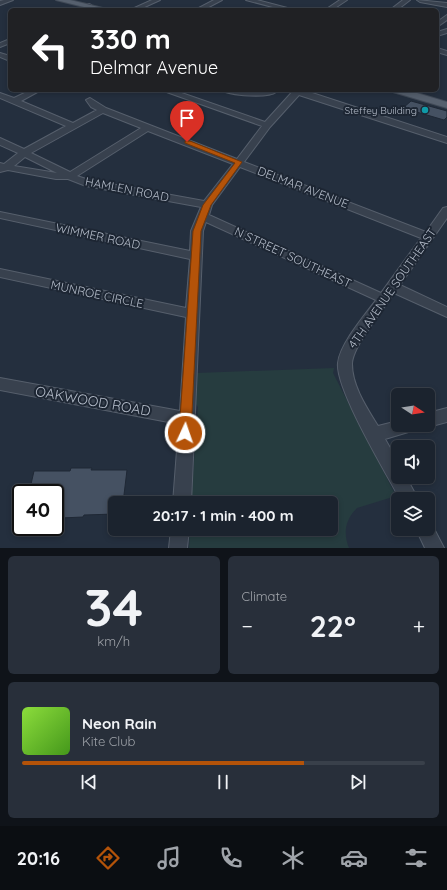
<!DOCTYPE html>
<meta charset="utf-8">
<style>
:root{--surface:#1b232e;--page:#282f3a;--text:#f1f3f6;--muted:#a0a4aa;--line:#39404a;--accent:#b45309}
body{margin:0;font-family:Quicksand,sans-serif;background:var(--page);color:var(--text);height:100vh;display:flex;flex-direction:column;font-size:15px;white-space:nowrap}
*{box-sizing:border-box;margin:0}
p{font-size:13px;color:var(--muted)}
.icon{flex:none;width:22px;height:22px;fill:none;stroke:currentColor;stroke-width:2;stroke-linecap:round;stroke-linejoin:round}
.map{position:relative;height:548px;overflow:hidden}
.side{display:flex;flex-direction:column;gap:8px;padding:8px;background:#0f1319;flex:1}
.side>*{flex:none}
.top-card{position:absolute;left:8px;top:8px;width:431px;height:84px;border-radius:6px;box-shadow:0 2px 6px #0003,0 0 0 1px var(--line);background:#202124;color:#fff;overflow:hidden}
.needle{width:26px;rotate:102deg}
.tools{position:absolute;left:391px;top:388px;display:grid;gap:8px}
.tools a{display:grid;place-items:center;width:44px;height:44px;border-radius:6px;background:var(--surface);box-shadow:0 2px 6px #0003,0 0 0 1px var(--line);font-size:20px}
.speed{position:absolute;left:12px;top:484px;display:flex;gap:8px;font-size:20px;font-weight:700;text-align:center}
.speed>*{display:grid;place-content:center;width:52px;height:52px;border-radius:50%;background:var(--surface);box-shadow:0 2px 6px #0003,0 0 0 1px var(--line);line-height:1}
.speed .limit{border:2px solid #111;border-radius:6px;background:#fff;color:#111}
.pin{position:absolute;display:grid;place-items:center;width:34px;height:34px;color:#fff;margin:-41px -17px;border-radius:50% 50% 50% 0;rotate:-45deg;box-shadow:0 0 4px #0007}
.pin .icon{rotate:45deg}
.me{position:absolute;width:44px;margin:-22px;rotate:3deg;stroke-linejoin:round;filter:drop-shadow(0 0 3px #0008)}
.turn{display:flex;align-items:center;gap:14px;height:84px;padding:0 16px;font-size:18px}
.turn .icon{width:52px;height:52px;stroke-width:2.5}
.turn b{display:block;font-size:28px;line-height:34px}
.big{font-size:30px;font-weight:700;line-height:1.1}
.side .widget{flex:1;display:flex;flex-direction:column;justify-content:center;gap:6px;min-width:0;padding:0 14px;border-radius:6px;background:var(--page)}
.side .dial{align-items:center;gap:0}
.dial b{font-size:52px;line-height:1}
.song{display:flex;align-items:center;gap:12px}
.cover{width:48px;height:48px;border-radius:6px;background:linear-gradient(135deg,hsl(90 70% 55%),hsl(100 70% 35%))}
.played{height:4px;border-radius:2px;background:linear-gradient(90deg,var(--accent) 70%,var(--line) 70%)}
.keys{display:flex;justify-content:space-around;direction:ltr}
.heat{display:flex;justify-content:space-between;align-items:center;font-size:22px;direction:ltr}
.side .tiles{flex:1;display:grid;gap:8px;grid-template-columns:1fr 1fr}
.widget:last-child{grid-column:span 2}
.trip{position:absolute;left:108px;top:496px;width:230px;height:40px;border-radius:6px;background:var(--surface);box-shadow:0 2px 6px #0003,0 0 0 1px var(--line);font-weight:700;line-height:40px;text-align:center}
.tab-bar{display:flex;height:64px;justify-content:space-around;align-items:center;background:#0b0e12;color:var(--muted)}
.tab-bar .icon{width:28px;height:28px}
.tab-bar .current{color:var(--accent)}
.tab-bar b{font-size:18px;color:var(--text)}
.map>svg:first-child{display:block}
.green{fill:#263c3f}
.building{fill:#455162;stroke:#1f2835}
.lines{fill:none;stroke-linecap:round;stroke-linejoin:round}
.minor-casing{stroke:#565f6c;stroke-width:2}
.major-casing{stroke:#414a57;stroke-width:2}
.minor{fill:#38414e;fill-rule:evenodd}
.major{fill:#56606e;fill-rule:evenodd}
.route{fill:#b45309;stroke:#753606}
.culture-dot{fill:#0f9aa8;stroke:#1d2633;stroke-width:1.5}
.labels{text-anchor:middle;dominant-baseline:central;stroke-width:4;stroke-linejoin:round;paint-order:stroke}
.far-poi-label{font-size:10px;fill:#b4bcc9;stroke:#1d2633;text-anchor:end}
.street-label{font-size:12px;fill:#b4bcc9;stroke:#1d2633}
.near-street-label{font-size:14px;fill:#b4bcc9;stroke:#1d2633}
</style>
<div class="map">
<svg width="447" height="548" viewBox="0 0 447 548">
<rect width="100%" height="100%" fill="#242f3e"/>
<path class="green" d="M334,368L333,373L396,496L357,508C345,520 343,533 349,548H189L190,529H331V503H191L198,407L195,403L197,373Z"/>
<g class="building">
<polygon points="411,101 447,111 447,117 444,120 403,108"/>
<polygon points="71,468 92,468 91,470 127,470 123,503 115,503 115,514 84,515 83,517 61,518 61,515 55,515 55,493 29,493 34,471 70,471"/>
</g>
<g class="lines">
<g class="minor-casing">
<g id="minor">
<polygon points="4,0 13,0 0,5 0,1"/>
<polygon points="152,0 160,0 138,10 130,10"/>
<polygon points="214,0 222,0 203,10 195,10"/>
<polygon points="246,0 257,0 295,10 284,10"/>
<polygon points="340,0 347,0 332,10 325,10"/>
<polygon points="403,0 410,0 397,10 390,10"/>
<polygon points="417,0 447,3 447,7 420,2"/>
<polygon points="89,4 91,5 91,7 85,10 77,10"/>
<polygon points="447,15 447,20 437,27 437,22"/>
<polygon points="447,29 447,33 437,36 437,32"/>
<polygon points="10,39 10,43 0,47 0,43"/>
<polygon points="437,48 447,51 447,55 437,52"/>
<polygon points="0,53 10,56 10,61 0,57"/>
<path d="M31,90H41L21,101L73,123L97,110L91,107L86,100L90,98L106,108L237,159L262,126L161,90H173L265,122L294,90H303L447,137V143L299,95L270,127L244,162L426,232L443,208L447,207V218L400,285L447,307V317L394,293C384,308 352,347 352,364C352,386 367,408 378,426L398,421V425H418L415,430L385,439L398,462V477H406L418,499H400C386,473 335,388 338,363C340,344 364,316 376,300L206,222L203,231L191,503H173L179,424L0,390V378L180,411L186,317L0,277V269L186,308L190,259L0,218V212L190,251L191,231L201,207L86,186L68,179H56L8,170L0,172V163L4,164L18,153L0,145V138L24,149L66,126L0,98V93L14,98ZM103,113L141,128L70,172L31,153ZM148,131L233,164L204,201L89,180L77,176ZM25,157L57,173L14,166ZM240,167L421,238L381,293L209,215L212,205Z"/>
<path d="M222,90H273L276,92C269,98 229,96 222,90Z"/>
<polygon points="447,408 447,422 428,427 423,425 428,425 428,413"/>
<polygon points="428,521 431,523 444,548 425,548 416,529 428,529"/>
<polygon points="171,529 189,529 187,548 169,548"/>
</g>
</g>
<g class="major-casing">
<g id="major">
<polygon points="56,0 70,0 111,10 96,10"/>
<polygon points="391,90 407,90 447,102 447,108 393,92"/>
</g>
</g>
<use href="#minor" class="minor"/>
<use href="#major" class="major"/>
</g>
<polygon class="route" points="185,141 190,141 242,162 211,205 201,231 191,433 190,436 185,438 181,436 179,433 193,231 203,205 235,163 185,143"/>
<circle class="culture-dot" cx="425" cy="110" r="4"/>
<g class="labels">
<g class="far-poi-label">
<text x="417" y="110">Steffey Building</text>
</g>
<g class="street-label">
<text transform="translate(303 187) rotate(21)">DELMAR AVENUE</text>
<text transform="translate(127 189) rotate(11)">HAMLEN ROAD</text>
<text transform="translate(98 236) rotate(12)">WIMMER ROAD</text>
<text transform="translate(293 257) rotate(25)">N STREET SOUTHEAST</text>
<text transform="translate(392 288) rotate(-55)">4TH AVENUE SOUTHEAST</text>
<text transform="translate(97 294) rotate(12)">MUNROE CIRCLE</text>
</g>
<g class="near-street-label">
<text transform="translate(93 401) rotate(10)">OAKWOOD ROAD</text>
</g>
</g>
</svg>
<div class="tools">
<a><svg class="needle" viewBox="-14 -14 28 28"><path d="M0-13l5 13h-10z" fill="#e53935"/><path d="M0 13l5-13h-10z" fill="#a0a4aa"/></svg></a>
<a><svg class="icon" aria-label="sound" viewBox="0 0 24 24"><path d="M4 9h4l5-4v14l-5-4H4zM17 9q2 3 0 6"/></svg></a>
<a><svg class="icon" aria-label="layers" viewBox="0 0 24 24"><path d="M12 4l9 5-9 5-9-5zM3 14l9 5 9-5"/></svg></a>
</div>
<div class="speed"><div class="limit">40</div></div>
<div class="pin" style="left:187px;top:142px;background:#d93025"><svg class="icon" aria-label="arrive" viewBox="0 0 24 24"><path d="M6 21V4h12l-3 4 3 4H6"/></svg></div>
<svg class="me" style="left:185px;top:433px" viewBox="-20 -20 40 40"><circle r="17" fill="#b45309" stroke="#fff" stroke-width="3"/><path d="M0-11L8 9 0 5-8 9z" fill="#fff"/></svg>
<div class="trip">20:17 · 1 min · 400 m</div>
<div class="top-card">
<div class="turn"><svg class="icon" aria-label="left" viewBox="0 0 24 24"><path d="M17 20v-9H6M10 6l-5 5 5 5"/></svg><div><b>330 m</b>Delmar Avenue</div></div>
</div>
</div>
<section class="side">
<div class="tiles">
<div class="widget dial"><b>34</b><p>km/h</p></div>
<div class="widget"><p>Climate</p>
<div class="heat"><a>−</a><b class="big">22°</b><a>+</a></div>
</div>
<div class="widget">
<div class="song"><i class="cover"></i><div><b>Neon Rain</b><p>Kite Club</p></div></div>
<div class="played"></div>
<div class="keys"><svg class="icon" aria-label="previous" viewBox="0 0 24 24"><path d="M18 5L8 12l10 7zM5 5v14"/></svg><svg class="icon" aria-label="pause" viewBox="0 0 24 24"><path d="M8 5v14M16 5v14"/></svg><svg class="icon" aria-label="next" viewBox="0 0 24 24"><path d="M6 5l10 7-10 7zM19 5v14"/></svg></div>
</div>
</div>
</section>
<nav class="tab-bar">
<b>20:16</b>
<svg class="icon current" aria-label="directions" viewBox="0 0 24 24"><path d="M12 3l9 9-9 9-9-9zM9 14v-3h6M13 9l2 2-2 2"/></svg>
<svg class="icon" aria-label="music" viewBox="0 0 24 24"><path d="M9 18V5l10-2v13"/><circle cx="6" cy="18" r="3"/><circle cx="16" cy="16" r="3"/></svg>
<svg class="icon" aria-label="phone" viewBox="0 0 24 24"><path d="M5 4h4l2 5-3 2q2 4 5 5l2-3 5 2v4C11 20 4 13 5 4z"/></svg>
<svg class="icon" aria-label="climate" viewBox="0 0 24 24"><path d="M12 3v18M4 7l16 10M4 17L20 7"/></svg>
<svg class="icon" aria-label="car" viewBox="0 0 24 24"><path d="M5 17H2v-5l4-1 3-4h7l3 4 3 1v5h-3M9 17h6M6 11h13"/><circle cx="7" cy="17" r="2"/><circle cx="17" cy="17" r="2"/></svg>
<svg class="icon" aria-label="filters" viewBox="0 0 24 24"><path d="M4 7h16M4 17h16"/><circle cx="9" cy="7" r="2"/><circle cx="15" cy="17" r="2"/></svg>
</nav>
